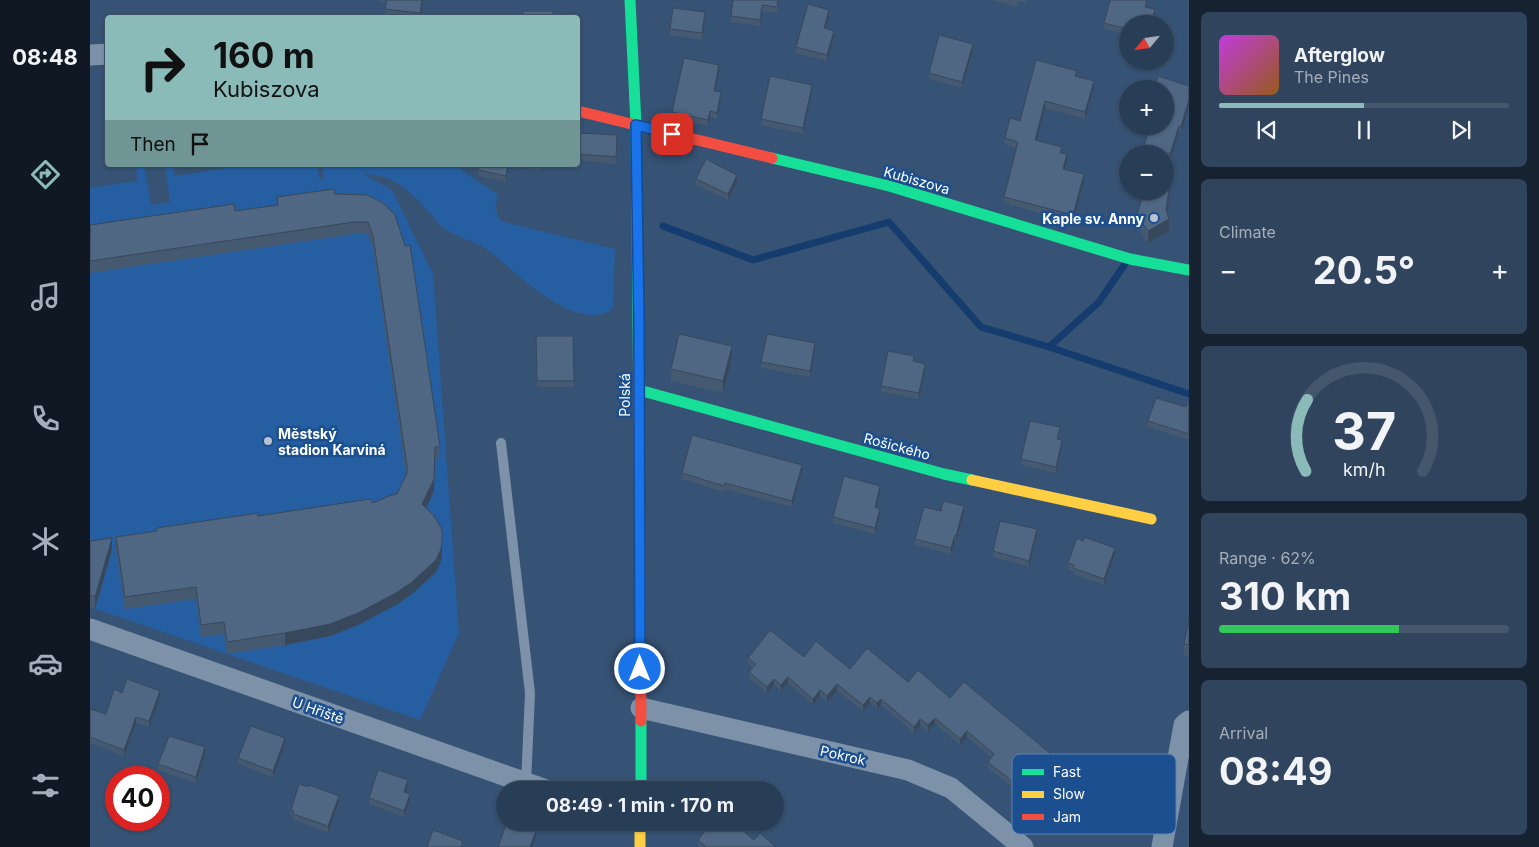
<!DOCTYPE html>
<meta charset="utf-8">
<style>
:root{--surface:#283e57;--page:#30455d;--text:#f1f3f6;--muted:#a5aeba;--line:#44576d;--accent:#8bbbb9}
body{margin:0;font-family:Inter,sans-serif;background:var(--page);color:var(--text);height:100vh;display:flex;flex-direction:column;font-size:19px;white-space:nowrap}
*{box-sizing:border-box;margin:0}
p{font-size:16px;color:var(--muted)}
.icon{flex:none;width:28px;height:28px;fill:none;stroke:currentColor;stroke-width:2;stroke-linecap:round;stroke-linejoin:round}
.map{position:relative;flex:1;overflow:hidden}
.details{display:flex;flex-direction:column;gap:12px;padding:12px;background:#162230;width:350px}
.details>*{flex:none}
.banner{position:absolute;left:15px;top:15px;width:475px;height:152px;border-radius:5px;box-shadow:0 1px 4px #0004,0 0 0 1px var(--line);background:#8bbbb9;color:#111;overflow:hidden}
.needle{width:32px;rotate:241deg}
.controls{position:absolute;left:1029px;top:15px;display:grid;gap:10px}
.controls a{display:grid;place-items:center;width:55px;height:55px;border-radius:50%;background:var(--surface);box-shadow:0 1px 4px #0004,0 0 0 1px var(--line);font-size:25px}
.speed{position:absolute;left:15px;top:766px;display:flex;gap:10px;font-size:25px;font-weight:700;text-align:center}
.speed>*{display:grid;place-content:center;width:65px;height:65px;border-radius:50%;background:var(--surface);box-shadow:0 1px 4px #0004,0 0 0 1px var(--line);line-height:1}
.speed .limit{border:8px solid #d22;background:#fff;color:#111}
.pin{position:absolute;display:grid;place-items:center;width:42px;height:42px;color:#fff;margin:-21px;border-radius:10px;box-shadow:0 2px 8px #0006}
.me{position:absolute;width:55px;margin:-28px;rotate:0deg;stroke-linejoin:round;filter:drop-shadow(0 0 4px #0008)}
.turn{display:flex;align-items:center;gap:18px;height:105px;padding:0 25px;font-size:22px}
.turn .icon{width:65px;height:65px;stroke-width:2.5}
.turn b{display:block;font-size:35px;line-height:42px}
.then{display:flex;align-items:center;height:48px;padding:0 25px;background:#0003;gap:10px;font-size:19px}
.big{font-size:38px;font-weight:700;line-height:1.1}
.details .tile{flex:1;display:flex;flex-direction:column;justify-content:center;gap:8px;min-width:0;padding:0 18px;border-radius:8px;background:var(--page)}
.details .dial{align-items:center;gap:0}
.dial svg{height:130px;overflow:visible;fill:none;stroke:var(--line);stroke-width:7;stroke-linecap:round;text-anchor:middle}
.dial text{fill:var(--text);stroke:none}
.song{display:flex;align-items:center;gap:15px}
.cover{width:60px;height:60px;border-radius:8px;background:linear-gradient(135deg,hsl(290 70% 55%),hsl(30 70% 35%))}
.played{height:5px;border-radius:2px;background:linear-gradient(90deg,var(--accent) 50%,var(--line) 50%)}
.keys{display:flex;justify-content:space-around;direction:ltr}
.heat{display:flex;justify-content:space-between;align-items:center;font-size:28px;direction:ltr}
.charge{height:8px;border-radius:4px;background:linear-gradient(90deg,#34c759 62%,var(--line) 0)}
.trip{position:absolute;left:406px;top:781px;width:288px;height:50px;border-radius:25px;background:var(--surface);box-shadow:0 1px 4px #0004,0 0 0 1px var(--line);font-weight:700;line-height:50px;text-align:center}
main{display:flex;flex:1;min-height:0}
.tabs{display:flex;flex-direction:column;width:90px;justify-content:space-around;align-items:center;background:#101923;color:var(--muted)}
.tabs .icon{width:35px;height:35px}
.tabs .current{color:var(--accent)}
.tabs b{font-size:22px;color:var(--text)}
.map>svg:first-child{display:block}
.green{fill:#265fa1}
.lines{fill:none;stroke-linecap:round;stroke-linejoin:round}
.stream{stroke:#153c6e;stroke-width:7}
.lane{stroke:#7d92a8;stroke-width:10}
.street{stroke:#7d92a8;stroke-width:21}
.fast{stroke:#16e098;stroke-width:11}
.slow{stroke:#ffcf43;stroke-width:11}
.jam{stroke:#f24e42;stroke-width:11}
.wall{fill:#455971}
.shaded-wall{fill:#38485c}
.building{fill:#506783;stroke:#38485c}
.route-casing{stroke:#114b97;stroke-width:12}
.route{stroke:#1a73e8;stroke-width:9}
.poi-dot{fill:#b9c2ce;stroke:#1b4f8f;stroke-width:2}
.labels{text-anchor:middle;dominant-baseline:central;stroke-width:5;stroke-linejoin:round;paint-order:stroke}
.street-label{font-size:14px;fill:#fff;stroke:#1b4f8f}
.poi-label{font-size:14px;font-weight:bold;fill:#fff;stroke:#1b4f8f;text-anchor:end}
.key{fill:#1b4f8f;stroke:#5f84b1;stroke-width:1}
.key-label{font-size:14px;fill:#fff}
</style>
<main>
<nav class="tabs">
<b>08:48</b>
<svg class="icon current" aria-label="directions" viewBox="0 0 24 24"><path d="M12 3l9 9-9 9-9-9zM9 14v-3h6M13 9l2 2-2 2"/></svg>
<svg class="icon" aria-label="music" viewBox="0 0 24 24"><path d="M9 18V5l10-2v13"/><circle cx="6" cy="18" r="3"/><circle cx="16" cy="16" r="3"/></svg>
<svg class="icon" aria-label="phone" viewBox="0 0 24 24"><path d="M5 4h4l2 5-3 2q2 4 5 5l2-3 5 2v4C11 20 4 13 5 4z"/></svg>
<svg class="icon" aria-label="climate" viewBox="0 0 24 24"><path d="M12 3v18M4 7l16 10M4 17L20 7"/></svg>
<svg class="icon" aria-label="car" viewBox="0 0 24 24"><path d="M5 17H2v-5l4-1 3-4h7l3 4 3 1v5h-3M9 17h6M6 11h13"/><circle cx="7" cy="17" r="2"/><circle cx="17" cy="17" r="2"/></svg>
<svg class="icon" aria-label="filters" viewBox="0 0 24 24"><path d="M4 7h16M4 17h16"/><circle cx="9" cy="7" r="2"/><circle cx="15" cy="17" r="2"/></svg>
</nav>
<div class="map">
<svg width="1099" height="847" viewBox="0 0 1099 847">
<rect width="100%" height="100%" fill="#365274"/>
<path class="green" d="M46,165H54L61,205L80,202L75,165H83L85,176L157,165H227L230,180L234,179L232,165H364L408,195L405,208L410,221L525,249L523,308C496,331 447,292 426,274C415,265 405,254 393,247C381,240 367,237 355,229C350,226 346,220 342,215C321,193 306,174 273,174L302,190L343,274L369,633L330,720L0,607V188L47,181Z"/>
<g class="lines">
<g class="stream">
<polyline points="573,226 663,260 799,222 891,327 959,347 1099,394"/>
<polyline points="959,347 1009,302 1035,264"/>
</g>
<polyline class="lane" points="411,443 440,693 436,784"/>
<g class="street">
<polyline points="0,55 18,54"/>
<polyline points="0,629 456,790"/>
<polyline points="551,708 818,770 861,788 933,847"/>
<polyline points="1072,847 1094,725 1099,721"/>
</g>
<g class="fast">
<polyline points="540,0 546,125 549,421"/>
<polyline points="682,158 799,186 1040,259 1099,270"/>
<polyline points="549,390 854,474 882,480"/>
<polyline points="551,721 551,790"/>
</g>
<g class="slow">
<polyline points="882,480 1061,519"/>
<polyline points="550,822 550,847"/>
</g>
<g class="jam">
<polyline points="488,111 682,158"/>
<polyline points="549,421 551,721"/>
</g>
</g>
<g class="wall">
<polygon points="289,0 333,0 330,18 315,18 295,15 296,2 289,1"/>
<polygon points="643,0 689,0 687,13 672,11 670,26 641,22 641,16"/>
<polygon points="901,0 937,0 936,3 928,1 927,7"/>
<polygon points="1057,0 1056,7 1065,15 1038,24 1038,35 1014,29 1014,23"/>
<polygon points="739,16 735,29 744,37 737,61 706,53 706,47"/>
<polygon points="615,18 612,40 580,35 580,29"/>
<polygon points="883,50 872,88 839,79 839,73"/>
<polygon points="629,71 625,91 631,98 627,119 620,117 618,126 582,118 582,112"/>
<polygon points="987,76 1004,87 995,119 955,108 946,140 972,153 977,161 975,169 994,181 983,222 914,203 914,197 927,148 915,145 915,138 930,121"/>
<polygon points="1099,86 1091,133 1089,132 1080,160 1075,158 1075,154 1060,154 1054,152 1054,146"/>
<polygon points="722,91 713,134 671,125 671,119"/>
<polygon points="488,133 527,135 526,164 488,160"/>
<polygon points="389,165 419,165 416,182 388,176"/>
<polygon points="425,165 450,165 449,171 425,166"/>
<polygon points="606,179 647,181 638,200 606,185"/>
<polygon points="245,194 277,195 350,446 350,458 345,459 344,491 336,508 352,552 351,561 346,572 322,594 306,605 268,625 240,636 195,645 137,654 134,634 111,637 106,599 35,609 26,549 26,537 67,531 67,528 283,503 307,494 316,474 283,248 278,234 264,234 0,273 0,225 145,211 187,205 187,197"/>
<polygon points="1079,200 1077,214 1079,231 1058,243 1047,227 1047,215"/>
<polygon points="446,336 483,336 484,387 447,387"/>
<polygon points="725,349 720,377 671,368 671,362"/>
<polygon points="642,358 633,393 581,381 581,369"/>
<polygon points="824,362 835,370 829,399 791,392 791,386"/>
<polygon points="1099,403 1099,440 1058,427 1058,421 1096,407"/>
<polygon points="970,433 968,439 972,446 966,473 931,465 931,459"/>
<polygon points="712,471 702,507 635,489 634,492 592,479 592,473"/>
<polygon points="790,492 786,508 790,515 785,534 743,523 743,517"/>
<polygon points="851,511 874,513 866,542 865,541 861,554 825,545 825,539"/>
<polygon points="947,535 939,567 903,557 903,551"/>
<polygon points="0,541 22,550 5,609 0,607"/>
<polygon points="993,541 1025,554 1014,585 983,574 983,571 978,569 978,563"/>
<polygon points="1099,618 1099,656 1094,655 1094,644"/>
<polygon points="714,657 760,669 818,682 860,698 1021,803 998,830 991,824 984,832 951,804 948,808 898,768 898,762 901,757 877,737 870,745 845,724 838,731 830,725 824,733 791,705 787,709 780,703 773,711 747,691 737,702 730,696 723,705 698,683 691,691 684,685 677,693 659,678 659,672 663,667 658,664 658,658"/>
<polygon points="32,693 70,697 59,727 46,723 34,756 0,743 0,709 16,714"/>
<polygon points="195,744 183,777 148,764 148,758"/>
<polygon points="115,753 106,783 68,770 68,764"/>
<polygon points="318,786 316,793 320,800 314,817 279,804 279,798"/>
<polygon points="249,802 238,832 203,820 203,817 201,816 201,810"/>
<polygon points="608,840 664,840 686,847 609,847 608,846"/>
</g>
<g class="shaded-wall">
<polygon points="332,0 333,0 330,18 330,13"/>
<polygon points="672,5 672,11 670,26 670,20"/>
<polygon points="1065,9 1065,15 1063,24 1061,24"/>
<polygon points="739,10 739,16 734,34 734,28"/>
<polygon points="615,12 615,18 612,40 612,33"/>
<polygon points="744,31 744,37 737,61 737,55"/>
<polygon points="883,44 883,50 872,88 872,82"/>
<polygon points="629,65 629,71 624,97 624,91"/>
<polygon points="1004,81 1004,87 995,119 995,112"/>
<polygon points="722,85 722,91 713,134 713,128"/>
<polygon points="631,92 631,98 627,119 627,113"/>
<polygon points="1099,99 1099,105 1091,133 1091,127"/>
<polygon points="955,101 955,108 945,147 945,140"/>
<polygon points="620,111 620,117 618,126 618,120"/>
<polygon points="1089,126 1089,132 1080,160 1080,154"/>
<polygon points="977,154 977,161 973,175 973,169"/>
<polygon points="418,165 419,165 416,182 416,176"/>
<polygon points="994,174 994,181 983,222 983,215"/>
<polygon points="647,175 647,181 638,200 638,194"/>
<polygon points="1079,189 1079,200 1076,221 1079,219 1079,231 1058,243 1058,231 1076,210"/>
<polygon points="725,343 725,349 720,377 720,371"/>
<polygon points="642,346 642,358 633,393 633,381"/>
<polygon points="835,364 835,370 829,399 829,393"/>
<polygon points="972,440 972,446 966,473 966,467"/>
<polygon points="345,447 344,491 332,516 332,504"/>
<polygon points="712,465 712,471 702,507 702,501"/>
<polygon points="790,486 790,492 785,514 785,507"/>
<polygon points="874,506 874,513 866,542 866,536"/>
<polygon points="790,509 790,515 785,534 785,528"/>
<polygon points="947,529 947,535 939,567 939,561"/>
<polygon points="865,535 865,541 861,554 861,548"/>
<polygon points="22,538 22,550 5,609 5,597"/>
<polygon points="352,540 352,552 351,561 346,572 322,594 306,605 268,625 240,636 195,645 195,633"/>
<polygon points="1025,548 1025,554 1014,585 1014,579"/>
<polygon points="698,677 698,683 691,691 691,685"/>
<polygon points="684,679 684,685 677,693 677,687"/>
<polygon points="747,684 747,691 737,702 737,696"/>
<polygon points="730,690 730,696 723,705 723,699"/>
<polygon points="70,691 70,697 59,727 59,721"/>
<polygon points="780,697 780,703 773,711 773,705"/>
<polygon points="791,699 791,705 787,709 787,703"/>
<polygon points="46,717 46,723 34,756 34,750"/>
<polygon points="845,718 845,724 838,731 838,725"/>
<polygon points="830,719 830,725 824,733 824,727"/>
<polygon points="877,731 877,737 870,745 870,739"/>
<polygon points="195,738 195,744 183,777 183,771"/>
<polygon points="115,747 115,753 106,783 106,777"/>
<polygon points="318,780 318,786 314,798 314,792"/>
<polygon points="320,794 320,800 314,817 314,811"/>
<polygon points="249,796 249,802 238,832 238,826"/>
<polygon points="1021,797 1021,803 998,830 998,824"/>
<polygon points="951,798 951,804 948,808 948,802"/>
<polygon points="991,818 991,824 984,832 984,826"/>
<polygon points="446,831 446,837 442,847 440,847"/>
</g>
<g class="building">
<polygon points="297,0 332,0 330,13 295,9"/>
<polygon points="643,0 688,0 687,7 672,5 670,20 641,16"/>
<polygon points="1020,0 1057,0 1055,7 1065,9 1061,24 1038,24 1038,29 1014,23"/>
<polygon points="718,4 739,10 734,28 744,31 737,55 706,47"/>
<polygon points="583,8 615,12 612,33 580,29"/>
<rect x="433" y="11" width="30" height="7"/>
<polygon points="849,35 883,44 872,82 839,73"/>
<polygon points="594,58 629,65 624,91 631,92 627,113 620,111 618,120 582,112"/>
<polygon points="946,60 987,71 985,76 1004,81 995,112 955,101 945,140 972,147 970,153 977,154 973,169 994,174 983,215 914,197 928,142 915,138 920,118 930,121"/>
<polygon points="680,76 722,85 713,128 671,119"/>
<polygon points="1068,76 1099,86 1099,99 1091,127 1089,126 1080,154 1054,146 1060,126 1075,126 1075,89 1064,89"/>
<polygon points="488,133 527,135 526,157 488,154"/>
<polygon points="616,159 647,175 638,194 606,179"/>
<polygon points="389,165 418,165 416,176 388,170"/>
<polygon points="1075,183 1079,189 1076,210 1079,219 1058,231 1047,215 1054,191 1075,191"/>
<polygon points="244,189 245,194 277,195 293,203 305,215 315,246 320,245 350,446 345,447 344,479 332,504 344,516 349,524 352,531 352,540 351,549 346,560 322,582 306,593 268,613 240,624 195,633 137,642 134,622 111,625 106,587 35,597 26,537 67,531 67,528 168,513 168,516 280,499 283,503 299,496 307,494 317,473 317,466 283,236 278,222 264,222 0,261 0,233 1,233 0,225 144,204 145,211 188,205 187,197"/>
<polygon points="589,334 642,346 633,381 581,369"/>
<polygon points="677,334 725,343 720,371 671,362"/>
<polygon points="446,336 483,336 484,381 447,381"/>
<polygon points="798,351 824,356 823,361 835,364 829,393 791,386"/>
<polygon points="1066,398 1096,407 1098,403 1099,403 1099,434 1058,421"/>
<polygon points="940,421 970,427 967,439 972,440 966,467 931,459"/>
<polygon points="602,435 712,465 702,501 635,483 634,486 592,473"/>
<polygon points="754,476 790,486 785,507 790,509 785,528 743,517"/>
<polygon points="853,501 874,506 866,536 865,535 861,548 825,539 834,507 851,511"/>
<polygon points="910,521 947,529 939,561 903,551"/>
<polygon points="994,537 1025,548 1014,579 983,568 984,565 978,563 987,538 993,541"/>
<polygon points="22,538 5,597 0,595 0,541"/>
<polygon points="1099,618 1099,645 1094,644"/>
<polygon points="680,630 714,657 726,641 760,669 777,648 818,682 828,670 860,698 874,682 984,773 987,770 1021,797 998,824 991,818 984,826 951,798 948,802 898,762 904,754 877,731 870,739 845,718 838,725 830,719 824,727 791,699 787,703 780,697 773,705 747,684 737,696 730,690 723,699 698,677 691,685 684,679 677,687 659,672 666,664 658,658"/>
<polygon points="37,679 70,691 59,721 46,717 34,750 0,737 0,709 16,714 24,689 32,693"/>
<polygon points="161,726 195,738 183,771 148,758"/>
<polygon points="79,736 115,747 106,777 68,764"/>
<polygon points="288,770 318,780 314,792 320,794 314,811 279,798"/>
<polygon points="209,784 218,787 219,785 249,796 238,826 203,814 204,811 201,810"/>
<polygon points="417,822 422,822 446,831 440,847 408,847"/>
<polygon points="622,822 643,822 664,840 670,833 686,847 615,847 615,846 608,840"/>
<polygon points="343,830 373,841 371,847 337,847"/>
</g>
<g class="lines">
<g class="route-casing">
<polyline id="route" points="550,669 549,322 546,125 582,134"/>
</g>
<use href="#route" class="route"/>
</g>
<g class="poi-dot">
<circle cx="1064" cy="218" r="5"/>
<circle cx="178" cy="441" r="5"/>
</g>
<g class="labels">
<g class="street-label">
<text transform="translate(827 180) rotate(16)">Kubiszova</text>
<text transform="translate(534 395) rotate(-90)">Polská</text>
<text transform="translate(807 446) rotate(15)">Rošického</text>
<text transform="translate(228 710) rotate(20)">U Hřiště</text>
<text transform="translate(753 755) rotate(13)">Pokrok</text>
</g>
<g class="poi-label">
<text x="1054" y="218">Kaple sv. Anny</text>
<text x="188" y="433" text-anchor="start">Městský<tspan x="188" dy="16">stadion Karviná</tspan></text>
</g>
</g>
<rect x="922" y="754" width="164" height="80" rx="8" class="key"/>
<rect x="932" y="769" width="22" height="6" fill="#16e098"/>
<rect x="932" y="791" width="22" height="7" fill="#ffcf43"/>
<rect x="932" y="814" width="22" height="6" fill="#f24e42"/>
<g class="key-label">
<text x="963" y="777">Fast</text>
<text x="963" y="799">Slow</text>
<text x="963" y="822">Jam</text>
</g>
</svg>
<div class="controls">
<a><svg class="needle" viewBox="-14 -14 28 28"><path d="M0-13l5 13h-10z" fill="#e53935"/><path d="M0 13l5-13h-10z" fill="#a5aeba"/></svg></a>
<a>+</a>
<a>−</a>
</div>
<div class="speed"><div class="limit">40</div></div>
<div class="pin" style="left:582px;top:134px;background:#d93025"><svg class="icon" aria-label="arrive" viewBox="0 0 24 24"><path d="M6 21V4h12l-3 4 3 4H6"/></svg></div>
<svg class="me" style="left:550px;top:669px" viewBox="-20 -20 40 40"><circle r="17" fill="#1a73e8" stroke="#fff" stroke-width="3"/><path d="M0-11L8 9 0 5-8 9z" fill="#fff"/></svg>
<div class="trip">08:49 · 1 min · 170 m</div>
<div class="banner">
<div class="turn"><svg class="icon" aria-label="right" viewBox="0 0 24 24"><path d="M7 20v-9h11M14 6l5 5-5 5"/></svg><div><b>160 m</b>Kubiszova</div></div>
<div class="then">Then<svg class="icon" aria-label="arrive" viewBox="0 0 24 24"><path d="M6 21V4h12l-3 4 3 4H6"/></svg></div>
</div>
</div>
<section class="details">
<div class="tile">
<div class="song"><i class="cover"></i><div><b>Afterglow</b><p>The Pines</p></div></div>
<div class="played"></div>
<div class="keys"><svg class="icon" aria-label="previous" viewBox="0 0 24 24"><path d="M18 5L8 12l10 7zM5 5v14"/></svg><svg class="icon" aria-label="pause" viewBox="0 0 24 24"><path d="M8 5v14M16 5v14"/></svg><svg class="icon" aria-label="next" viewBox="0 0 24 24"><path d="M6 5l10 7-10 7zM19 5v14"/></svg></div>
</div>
<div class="tile"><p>Climate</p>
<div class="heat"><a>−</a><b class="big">20.5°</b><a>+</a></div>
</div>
<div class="tile dial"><svg viewBox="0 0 100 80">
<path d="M14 69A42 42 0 1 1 86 69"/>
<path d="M14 69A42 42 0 0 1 15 25" stroke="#8bbbb9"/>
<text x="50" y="56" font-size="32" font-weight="700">37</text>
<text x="50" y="72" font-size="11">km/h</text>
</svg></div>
<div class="tile"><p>Range · 62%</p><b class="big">310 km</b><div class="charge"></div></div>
<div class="tile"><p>Arrival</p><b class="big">08:49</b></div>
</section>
</main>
